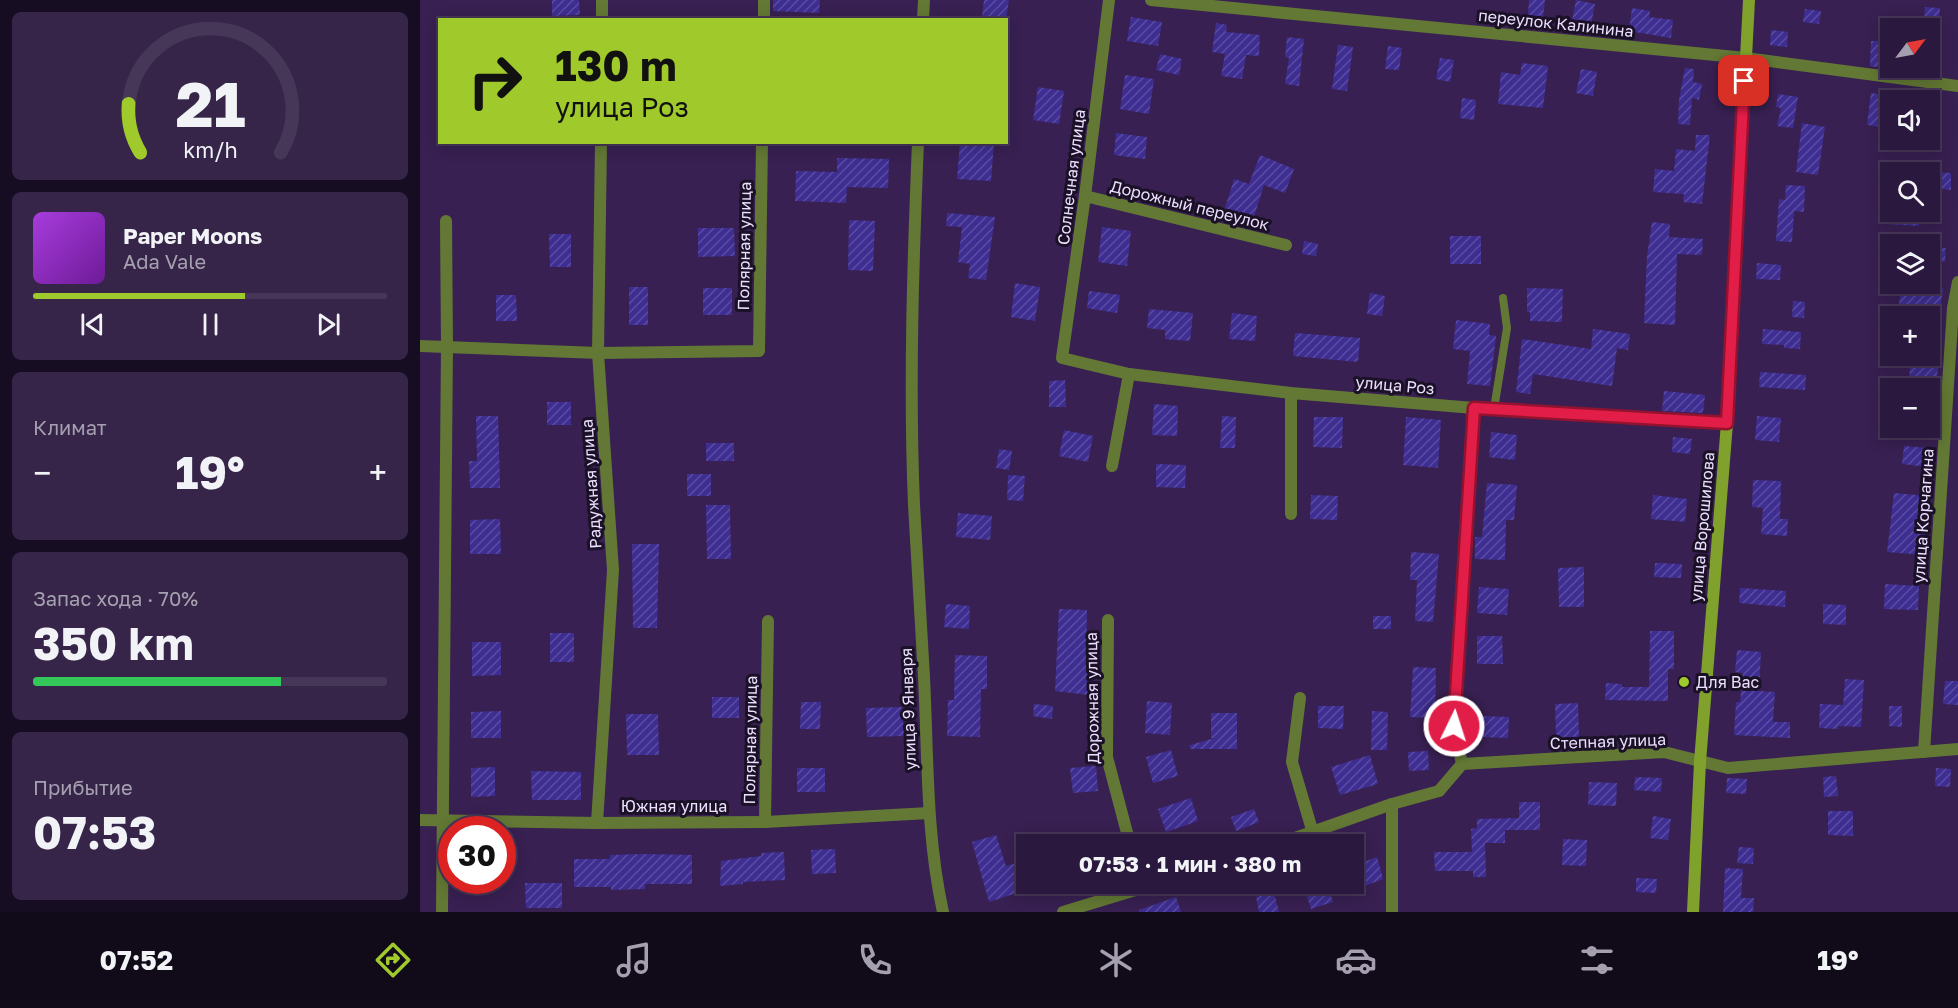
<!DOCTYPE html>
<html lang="ru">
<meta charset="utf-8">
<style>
:root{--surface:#2a183e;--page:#362549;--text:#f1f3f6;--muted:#a5a0b0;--line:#463758;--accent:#a0c92b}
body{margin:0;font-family:"Golos Text",sans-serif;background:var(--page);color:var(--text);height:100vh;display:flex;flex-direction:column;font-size:22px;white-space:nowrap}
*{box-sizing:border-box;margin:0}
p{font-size:20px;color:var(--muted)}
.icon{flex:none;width:33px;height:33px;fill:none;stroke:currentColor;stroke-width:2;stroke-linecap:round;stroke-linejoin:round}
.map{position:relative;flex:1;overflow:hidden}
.drawer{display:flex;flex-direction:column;gap:12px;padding:12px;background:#170d22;width:420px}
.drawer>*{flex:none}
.banner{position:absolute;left:18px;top:18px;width:570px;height:126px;border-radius:0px;box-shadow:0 3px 15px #0003,0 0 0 2px var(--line);background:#a0c92b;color:#111;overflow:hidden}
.needle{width:39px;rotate:58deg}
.fabs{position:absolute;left:1460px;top:18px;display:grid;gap:12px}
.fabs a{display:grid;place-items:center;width:60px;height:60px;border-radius:0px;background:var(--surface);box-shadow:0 3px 15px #0003,0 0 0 2px var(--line);font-size:30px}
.speed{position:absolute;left:18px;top:816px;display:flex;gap:12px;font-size:30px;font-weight:700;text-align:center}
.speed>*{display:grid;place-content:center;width:78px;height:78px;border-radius:50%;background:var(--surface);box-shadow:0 3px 15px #0003,0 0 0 2px var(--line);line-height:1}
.speed .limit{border:9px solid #d22;background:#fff;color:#111}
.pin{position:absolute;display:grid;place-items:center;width:51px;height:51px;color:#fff;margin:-26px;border-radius:12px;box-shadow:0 3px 9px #0006}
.me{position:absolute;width:66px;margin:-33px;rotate:4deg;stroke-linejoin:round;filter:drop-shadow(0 0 4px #0008)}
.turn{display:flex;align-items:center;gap:21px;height:126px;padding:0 18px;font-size:27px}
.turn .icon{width:78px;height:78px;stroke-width:2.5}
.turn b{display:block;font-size:42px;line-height:51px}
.big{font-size:45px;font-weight:700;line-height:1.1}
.drawer .card{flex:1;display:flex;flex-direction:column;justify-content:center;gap:9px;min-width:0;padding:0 21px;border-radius:9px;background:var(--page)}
.drawer .dial{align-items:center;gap:0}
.dial svg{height:156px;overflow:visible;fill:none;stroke:var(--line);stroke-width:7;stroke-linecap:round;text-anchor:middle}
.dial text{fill:var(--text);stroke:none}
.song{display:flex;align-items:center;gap:18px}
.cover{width:72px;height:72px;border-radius:9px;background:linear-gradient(135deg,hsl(280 70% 55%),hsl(280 70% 35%))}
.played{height:6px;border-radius:3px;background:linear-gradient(90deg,var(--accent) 60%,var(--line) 60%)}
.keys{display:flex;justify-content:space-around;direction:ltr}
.heat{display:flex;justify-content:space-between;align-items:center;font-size:33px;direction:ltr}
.charge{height:9px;border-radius:4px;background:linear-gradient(90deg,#34c759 70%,var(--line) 0)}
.trip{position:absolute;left:596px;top:834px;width:348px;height:60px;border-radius:0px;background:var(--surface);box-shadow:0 3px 15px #0003,0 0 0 2px var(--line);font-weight:700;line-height:60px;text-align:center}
.tab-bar{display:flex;height:96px;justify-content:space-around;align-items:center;background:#110a19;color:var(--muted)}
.tab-bar .icon{width:42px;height:42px}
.tab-bar .on{color:var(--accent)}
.tab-bar b{font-size:27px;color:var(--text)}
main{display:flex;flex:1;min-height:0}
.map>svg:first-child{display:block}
.building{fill:url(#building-hatch)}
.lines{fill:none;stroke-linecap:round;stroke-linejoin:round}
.service{stroke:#637834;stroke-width:8}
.minor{stroke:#637834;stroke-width:12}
.secondary{stroke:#80a12b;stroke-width:12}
.route-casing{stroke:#92132f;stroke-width:15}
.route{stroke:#e11d48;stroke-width:10}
.poi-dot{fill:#a0c92b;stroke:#1b1127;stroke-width:2}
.labels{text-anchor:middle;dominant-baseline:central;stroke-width:6;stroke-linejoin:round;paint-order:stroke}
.street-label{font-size:16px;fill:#ebdefe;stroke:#1b1127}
.poi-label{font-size:16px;fill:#ebdefe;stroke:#1b1127;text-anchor:start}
</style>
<main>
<section class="drawer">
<div class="card dial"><svg viewBox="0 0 100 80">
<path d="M14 69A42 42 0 1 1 86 69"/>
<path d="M14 69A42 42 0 0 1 8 44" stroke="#a0c92b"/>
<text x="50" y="56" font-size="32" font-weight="700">21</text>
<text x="50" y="72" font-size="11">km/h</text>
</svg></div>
<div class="card">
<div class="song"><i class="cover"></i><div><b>Paper Moons</b><p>Ada Vale</p></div></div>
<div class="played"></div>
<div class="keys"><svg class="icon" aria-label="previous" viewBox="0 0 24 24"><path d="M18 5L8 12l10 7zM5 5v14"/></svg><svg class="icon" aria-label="pause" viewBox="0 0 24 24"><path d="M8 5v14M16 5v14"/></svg><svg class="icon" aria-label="next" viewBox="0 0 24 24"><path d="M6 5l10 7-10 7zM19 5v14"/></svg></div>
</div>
<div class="card"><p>Климат</p>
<div class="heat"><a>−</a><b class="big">19°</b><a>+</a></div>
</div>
<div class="card"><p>Запас хода · 70%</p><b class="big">350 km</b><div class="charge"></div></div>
<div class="card"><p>Прибытие</p><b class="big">07:53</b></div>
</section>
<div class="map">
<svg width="1538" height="912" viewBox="0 0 1538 912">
<defs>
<pattern id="building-hatch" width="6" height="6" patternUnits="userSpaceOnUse" patternTransform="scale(1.5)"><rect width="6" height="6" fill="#3e2e91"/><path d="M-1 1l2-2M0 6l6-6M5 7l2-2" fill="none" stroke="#5a4ca2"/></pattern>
</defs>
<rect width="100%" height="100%" fill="#382052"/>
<g class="building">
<polygon points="132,0 159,0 160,15 132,16"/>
<polygon points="353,0 400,0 399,13 353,11"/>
<polygon points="564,0 589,0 586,20 562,17"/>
<polygon points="1109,0 1125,0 1123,17 1108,15"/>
<polygon points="1156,0 1175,4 1171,25 1152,21"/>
<polygon points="1505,7 1520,8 1518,29 1503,28"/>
<polygon points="1212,8 1230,11 1229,17 1253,20 1251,38 1209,31"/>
<polygon points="1385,9 1401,11 1399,24 1383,22"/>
<polygon points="711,17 742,22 738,46 707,41"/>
<polygon points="796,23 807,25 806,32 840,35 839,56 826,55 822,79 801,76 805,54 792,52"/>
<polygon points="1351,30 1368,32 1367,47 1350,45"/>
<polygon points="867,37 884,39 879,86 865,84 869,58 865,57"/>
<polygon points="1451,41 1464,41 1461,68 1450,66"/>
<polygon points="918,45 933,47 927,91 912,89"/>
<polygon points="968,46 982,48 979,70 965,69"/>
<polygon points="740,54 762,59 759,75 736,70"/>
<polygon points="1020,58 1034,60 1030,82 1016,79"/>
<polygon points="1102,63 1128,66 1123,108 1078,104 1081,72 1100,75"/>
<polygon points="1265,68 1274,69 1273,82 1282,84 1279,100 1272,98 1270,125 1258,124 1259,100"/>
<polygon points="1161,69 1177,72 1173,96 1156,93"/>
<polygon points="705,75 734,79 729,114 700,109"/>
<polygon points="618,87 644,91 639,124 613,120"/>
<polygon points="1451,93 1470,96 1470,128 1447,125"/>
<polygon points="1358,94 1378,97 1373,128 1357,126 1361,108 1356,107"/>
<polygon points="1042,98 1056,100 1054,120 1040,118"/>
<polygon points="1509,103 1522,105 1516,141 1509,141"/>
<polygon points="1382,123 1405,127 1398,175 1376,172"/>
<polygon points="696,133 727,137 725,159 694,155"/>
<polygon points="1276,135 1290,135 1282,204 1263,202 1264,194 1233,192 1235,169 1254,171 1256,149 1275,151"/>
<polygon points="540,142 574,142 571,181 537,179"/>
<polygon points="840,155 874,169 865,193 844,185 834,217 805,208 814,179 829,184"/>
<polygon points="417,158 469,159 468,188 427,187 426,203 375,201 376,171 417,172"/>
<polygon points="1509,172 1531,173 1531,190 1509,188"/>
<polygon points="1366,185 1385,186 1384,212 1374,211 1372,242 1356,241 1359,199 1365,200"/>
<polygon points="1470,212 1500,212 1499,226 1468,224"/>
<polygon points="527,213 575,217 566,280 548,278 550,264 538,262 542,227 526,226"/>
<polygon points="429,220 455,221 453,271 428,270"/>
<polygon points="1232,222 1250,224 1249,237 1283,239 1282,255 1257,254 1255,325 1224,323 1227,256"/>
<polygon points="682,227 711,231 707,266 678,262"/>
<polygon points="278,228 314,228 315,256 278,257"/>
<polygon points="129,234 151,234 151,267 130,267"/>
<rect x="1030" y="236" width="31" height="28"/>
<polygon points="884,241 898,244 896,256 882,254"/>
<polygon points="1509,246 1526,248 1525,262 1509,261"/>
<polygon points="1337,263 1361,265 1360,280 1336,279"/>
<polygon points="595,283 620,287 615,321 591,317"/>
<polygon points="1482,284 1523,288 1518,334 1509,334 1509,307 1479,304"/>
<rect x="209" y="287" width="19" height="38"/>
<rect x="283" y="288" width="29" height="27"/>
<polygon points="1107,288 1143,289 1142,322 1110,321 1110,312 1107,312"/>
<polygon points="669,291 700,295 697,313 667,308"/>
<polygon points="950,293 965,296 962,316 947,314"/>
<polygon points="76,295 96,295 97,321 76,321"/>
<polygon points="1373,301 1385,302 1384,318 1372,317"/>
<polygon points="729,309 773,313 770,341 745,339 745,330 727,328"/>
<polygon points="812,313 837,316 835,341 809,339"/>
<polygon points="1036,320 1070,324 1069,335 1076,336 1070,386 1047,384 1050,351 1033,349"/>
<polygon points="1173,329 1210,334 1208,350 1197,348 1192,386 1113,374 1110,394 1096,392 1102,339 1171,349"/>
<polygon points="1343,329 1381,332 1380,349 1364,348 1364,345 1342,344"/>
<polygon points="875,333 940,338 938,362 873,356"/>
<polygon points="1490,365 1518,367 1516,387 1489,385"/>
<polygon points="1340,372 1386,375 1385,390 1339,387"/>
<polygon points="645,380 646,407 629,407 629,381"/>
<polygon points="1244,391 1285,395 1283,413 1242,411"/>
<rect x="127" y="402" width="24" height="23"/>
<polygon points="734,404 758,406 757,436 732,435"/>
<polygon points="56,416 78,416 80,488 50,488 49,461 57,461"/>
<polygon points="802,416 816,417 815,448 800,448"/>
<polygon points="1337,416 1361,418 1359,442 1335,440"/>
<polygon points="894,417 923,417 922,448 893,447"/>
<polygon points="986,417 1021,420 1018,468 983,465"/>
<polygon points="644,430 673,436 668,462 639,456"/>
<polygon points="1071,432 1097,435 1095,460 1069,457"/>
<polygon points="1253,437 1272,439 1270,454 1252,452"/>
<rect x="286" y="443" width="28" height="18"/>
<polygon points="1484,446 1510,448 1508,467 1482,464"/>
<polygon points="579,449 592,451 589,470 576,468"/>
<polygon points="736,464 766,465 765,488 736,487"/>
<rect x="267" y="474" width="24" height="22"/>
<polygon points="588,475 605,476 603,501 587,500"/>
<polygon points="1333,480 1361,481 1360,519 1368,519 1367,536 1341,534 1343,508 1332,507"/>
<polygon points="1067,483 1097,485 1094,520 1086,520 1085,560 1055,559 1055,537 1062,537"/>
<polygon points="1474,493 1507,496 1504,555 1467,552"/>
<polygon points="891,495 918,496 917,520 890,519"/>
<polygon points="1233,495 1267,499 1265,522 1231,519"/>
<polygon points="286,505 310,505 311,559 287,559"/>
<polygon points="538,513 572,516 570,540 536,537"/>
<polygon points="80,519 81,554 50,554 50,520"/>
<polygon points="212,544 239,544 237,628 213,628"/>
<polygon points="991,552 1019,554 1013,622 995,621 997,580 990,580"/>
<polygon points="1235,563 1262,564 1261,578 1234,577"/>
<polygon points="1164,567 1164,607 1139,607 1138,568"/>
<polygon points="1465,584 1499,586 1498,610 1464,609"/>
<polygon points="1059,587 1089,589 1087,615 1057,613"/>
<polygon points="1320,588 1366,591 1365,607 1319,603"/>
<polygon points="526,604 550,606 549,629 524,627"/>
<polygon points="1403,604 1426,605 1426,625 1403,624"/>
<polygon points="639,609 667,610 666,670 671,671 669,695 635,691"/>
<rect x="953" y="616" width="18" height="13"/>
<polygon points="1230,631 1254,631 1254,669 1248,669 1248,701 1185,700 1186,683 1202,684 1202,687 1229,687"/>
<rect x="130" y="633" width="24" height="29"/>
<polygon points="1057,636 1082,636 1083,664 1057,664"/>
<polygon points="52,642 81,642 81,675 52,676"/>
<polygon points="1317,650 1341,652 1339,691 1355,692 1353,722 1370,722 1370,738 1314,735 1316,702 1320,702 1323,673 1315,672"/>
<polygon points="535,655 567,656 567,689 561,689 560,737 527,736 528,700 534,700"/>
<polygon points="993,667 1016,668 1015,718 990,717"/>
<polygon points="1425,679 1444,680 1441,727 1418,726 1418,729 1399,728 1400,704 1423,705"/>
<polygon points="1525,681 1538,681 1538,705 1523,704"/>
<rect x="292" y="697" width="27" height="21"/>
<polygon points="727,701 752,703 750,735 725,733"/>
<polygon points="381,702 401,702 400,729 380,729"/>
<polygon points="1158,703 1159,739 1136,740 1135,704"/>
<polygon points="614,704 633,706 632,719 613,716"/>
<polygon points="898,706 924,706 923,729 898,728"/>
<polygon points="1469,706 1482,706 1482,727 1469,726"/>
<polygon points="482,707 484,736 447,737 446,708"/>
<polygon points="81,711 81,738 51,738 51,712"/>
<polygon points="952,711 968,712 967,750 951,750"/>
<polygon points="791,713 817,713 817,749 770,749 770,745 795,738 791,738"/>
<polygon points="206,714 238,714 239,755 207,755"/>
<polygon points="1060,716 1089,717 1088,738 1060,737"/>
<polygon points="751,750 758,776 733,783 726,757"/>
<polygon points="1008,751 1009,770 989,771 988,752"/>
<polygon points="950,755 958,784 920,795 911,767"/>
<polygon points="676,766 678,791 653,793 650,768"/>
<polygon points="75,767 75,796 51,797 51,768"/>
<rect x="377" y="768" width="28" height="24"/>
<polygon points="1516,768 1531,769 1530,787 1515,786"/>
<polygon points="111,771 161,772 161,800 112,800"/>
<polygon points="1416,776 1418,796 1404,797 1403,777"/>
<polygon points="1215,777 1242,778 1241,792 1214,790"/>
<polygon points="1307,778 1327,779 1326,794 1306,793"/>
<polygon points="1169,782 1197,783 1196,806 1168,805"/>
<polygon points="771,798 778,821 746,832 738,809"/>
<polygon points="1099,802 1120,802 1120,830 1085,830 1085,843 1065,843 1066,877 1053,877 1053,871 1015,871 1014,852 1052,852 1051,829 1057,828 1057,819 1099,818"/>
<polygon points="834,809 839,822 816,831 811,817"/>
<polygon points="1408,811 1433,811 1433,836 1408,835"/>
<polygon points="1233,816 1251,819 1248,840 1230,838"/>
<polygon points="576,835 586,866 606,860 606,890 569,902 552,842"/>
<polygon points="1143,839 1167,840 1166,866 1142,865"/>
<polygon points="1319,847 1334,848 1333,864 1317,863"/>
<polygon points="415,849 416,873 392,874 391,850"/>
<polygon points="364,852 365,880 323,882 323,884 300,886 301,861 341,856 341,853"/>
<polygon points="223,854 272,855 272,884 225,884 225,889 191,890 191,887 154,887 154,859 190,859 190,855"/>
<polygon points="957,857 963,879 937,889 933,878 933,866"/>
<polygon points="1305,868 1323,869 1321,898 1334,898 1333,912 1303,912"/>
<polygon points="1216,878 1237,879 1236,893 1216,892"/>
<polygon points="105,883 142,883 142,908 106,908"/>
<polygon points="883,884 907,884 913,902 891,909"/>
<polygon points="854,893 859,912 839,912 836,897"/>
<polygon points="756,897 761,912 719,912 719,910"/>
</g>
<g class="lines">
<polyline class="service" points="1074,409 1087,328 1083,298"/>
<g class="minor">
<polyline points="689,0 665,196 642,358 709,374 871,393 1054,408 1307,423"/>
<polyline points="731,0 1326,58 1538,86"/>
<polyline points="182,20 182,0"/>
<polyline points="344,20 344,0"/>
<polyline points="503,20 504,0"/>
<path d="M498,142C493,263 489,385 494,505C497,563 501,620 504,677C508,756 506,835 523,912"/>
<polyline points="665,196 866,245"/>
<polyline points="0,346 178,353 339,351 342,142"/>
<polyline points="692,466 709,374"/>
<polyline points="871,514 871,393"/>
<polyline points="688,620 687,757 710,844"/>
<polyline points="880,698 872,762 893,833"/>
<polyline points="1504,752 1533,308 1538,282"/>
<polyline points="1042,764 1034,726 1054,408"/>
<polyline points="0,820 177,823 345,822 509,813"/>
<polyline points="345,822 348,621"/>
<polyline points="177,823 193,570 178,353 181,142"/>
<polyline points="858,844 972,804 1019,791 1042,764 1244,752 1308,768 1538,749"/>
<polyline points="22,912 27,346 26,221"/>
<polyline points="643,912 735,884"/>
<polyline points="972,912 972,804"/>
</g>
<polyline class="secondary" points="1273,912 1280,762 1307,423 1329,0"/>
</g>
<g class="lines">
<g class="route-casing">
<polyline id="route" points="1034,726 1054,408 1307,423 1324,81"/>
</g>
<use href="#route" class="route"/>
</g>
<circle class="poi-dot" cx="1264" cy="682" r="6"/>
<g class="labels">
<g class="street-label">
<text transform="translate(1136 23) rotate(6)">переулок Калинина</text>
<text transform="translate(651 177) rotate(-83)">Солнечная улица</text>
<text transform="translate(770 205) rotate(14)">Дорожный переулок</text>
<text transform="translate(324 246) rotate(-89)">Полярная улица</text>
<text transform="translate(975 385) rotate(5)">улица Роз</text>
<text transform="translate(171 484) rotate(-94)">Радужная улица</text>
<text transform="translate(1503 516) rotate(-86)">улица Корчагина</text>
<text transform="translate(1282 527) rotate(-85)">улица Ворошилова</text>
<text transform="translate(672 698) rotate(-91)">Дорожная улица</text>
<text transform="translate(488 709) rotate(-92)">улица 9 Января</text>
<text transform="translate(330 740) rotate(-89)">Полярная улица</text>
<text transform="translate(1188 741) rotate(-2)">Степная улица</text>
<text x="254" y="806">Южная улица</text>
</g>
<g class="poi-label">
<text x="1276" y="682">Для Вас</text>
</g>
</g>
</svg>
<div class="fabs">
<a><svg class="needle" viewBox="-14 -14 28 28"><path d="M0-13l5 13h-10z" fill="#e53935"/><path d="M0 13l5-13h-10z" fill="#a5a0b0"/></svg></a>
<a><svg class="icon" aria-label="sound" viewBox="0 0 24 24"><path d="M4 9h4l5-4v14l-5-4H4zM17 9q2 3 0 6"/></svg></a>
<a><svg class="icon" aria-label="search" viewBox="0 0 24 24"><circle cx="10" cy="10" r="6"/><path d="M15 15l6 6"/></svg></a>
<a><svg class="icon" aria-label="layers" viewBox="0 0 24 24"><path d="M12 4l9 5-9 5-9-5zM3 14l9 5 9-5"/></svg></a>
<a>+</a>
<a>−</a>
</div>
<div class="speed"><div class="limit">30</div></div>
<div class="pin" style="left:1324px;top:81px;background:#d93025"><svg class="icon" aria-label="arrive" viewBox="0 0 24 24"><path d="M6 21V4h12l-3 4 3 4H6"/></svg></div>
<svg class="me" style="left:1034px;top:726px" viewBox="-20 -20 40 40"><circle r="17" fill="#e11d48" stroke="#fff" stroke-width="3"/><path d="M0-11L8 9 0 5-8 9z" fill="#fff"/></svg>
<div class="trip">07:53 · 1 мин · 380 m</div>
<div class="banner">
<div class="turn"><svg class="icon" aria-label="right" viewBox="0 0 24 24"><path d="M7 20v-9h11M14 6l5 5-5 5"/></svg><div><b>130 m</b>улица Роз</div></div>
</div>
</div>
</main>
<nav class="tab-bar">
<b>07:52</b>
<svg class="icon on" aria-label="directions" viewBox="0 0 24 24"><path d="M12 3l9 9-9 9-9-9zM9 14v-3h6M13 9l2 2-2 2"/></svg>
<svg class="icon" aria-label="music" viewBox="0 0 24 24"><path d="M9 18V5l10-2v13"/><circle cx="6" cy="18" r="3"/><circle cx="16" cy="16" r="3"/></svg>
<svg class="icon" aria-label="phone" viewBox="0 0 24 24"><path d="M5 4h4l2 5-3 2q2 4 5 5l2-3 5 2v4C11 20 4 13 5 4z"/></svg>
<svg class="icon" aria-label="climate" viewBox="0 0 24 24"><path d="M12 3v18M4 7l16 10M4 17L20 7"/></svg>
<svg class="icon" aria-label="car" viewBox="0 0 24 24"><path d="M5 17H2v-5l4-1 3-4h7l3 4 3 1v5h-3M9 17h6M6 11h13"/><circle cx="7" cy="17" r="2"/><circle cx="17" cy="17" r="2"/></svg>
<svg class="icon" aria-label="filters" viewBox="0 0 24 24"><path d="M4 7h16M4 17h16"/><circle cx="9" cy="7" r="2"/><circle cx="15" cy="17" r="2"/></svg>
<b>19°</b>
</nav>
